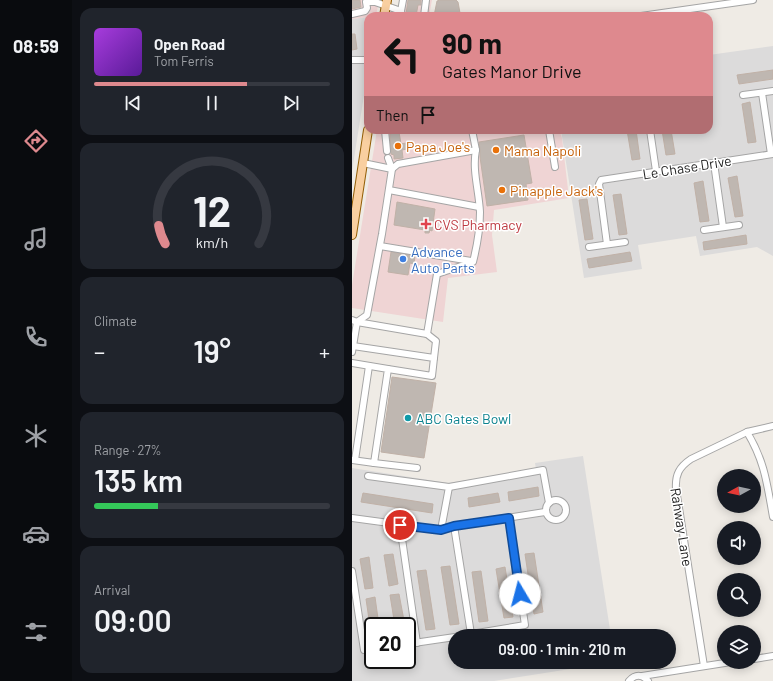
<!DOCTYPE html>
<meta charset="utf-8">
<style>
:root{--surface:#171b24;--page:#20242c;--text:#f1f3f6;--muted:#9ea1a6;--line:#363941;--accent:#de898e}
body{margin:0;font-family:Barlow,sans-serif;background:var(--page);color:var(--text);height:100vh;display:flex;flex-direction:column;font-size:15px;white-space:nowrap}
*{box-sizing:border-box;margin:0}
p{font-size:13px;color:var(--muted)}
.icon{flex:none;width:22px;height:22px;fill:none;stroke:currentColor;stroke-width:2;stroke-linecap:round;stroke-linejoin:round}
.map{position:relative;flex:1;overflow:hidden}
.side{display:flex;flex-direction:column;gap:8px;padding:8px;background:#0d0f14;width:280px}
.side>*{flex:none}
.top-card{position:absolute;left:12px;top:12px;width:349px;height:122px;border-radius:12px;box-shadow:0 2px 10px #0003;background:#de898e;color:#111;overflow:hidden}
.needle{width:26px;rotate:262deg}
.controls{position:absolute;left:365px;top:469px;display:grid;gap:8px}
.controls a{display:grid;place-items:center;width:44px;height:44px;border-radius:50%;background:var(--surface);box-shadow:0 2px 10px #0003;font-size:20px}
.speed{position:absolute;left:12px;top:617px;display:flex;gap:8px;font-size:20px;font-weight:700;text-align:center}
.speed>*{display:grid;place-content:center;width:52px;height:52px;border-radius:50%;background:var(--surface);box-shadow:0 2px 10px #0003;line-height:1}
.speed .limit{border:2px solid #111;border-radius:6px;background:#fff;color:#111}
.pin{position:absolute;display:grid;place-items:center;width:34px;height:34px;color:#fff;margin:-17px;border:2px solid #fff;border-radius:50%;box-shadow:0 1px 4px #0007}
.me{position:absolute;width:44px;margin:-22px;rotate:352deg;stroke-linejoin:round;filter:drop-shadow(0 0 3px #0008)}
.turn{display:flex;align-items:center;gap:14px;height:84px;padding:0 12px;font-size:18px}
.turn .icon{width:52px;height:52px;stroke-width:2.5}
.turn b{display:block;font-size:28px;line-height:34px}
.then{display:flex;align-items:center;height:38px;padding:0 12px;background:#0003;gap:8px;font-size:15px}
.big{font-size:30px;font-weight:600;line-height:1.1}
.side .card{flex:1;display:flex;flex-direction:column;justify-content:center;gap:6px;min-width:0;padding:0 14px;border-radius:12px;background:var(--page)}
.side .dial{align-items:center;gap:0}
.dial svg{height:104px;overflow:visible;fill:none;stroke:var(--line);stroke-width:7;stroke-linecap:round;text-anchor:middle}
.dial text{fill:var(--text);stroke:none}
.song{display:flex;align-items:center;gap:12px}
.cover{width:48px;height:48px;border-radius:6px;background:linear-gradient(135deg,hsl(280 70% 55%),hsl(270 70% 35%))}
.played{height:4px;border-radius:2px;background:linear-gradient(90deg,var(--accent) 65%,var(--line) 65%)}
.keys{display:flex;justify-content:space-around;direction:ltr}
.heat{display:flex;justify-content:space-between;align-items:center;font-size:22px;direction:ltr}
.charge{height:6px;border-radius:3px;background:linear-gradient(90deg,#34c759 27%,var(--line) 0)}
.trip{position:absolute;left:96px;top:629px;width:228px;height:40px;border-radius:20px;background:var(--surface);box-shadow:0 2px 10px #0003;font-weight:600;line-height:40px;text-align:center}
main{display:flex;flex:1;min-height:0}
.menu{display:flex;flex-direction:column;width:72px;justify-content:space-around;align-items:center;background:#090b0e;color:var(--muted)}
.menu .icon{width:28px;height:28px}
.menu .current{color:var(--accent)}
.menu b{font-size:18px;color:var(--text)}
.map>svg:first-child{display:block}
.residential{fill:#dcdbdb;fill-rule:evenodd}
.commercial{fill:#efd4d4}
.building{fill:#bfb7b1;stroke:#c0b1a7}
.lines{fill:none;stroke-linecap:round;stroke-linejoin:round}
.minor-casing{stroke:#a5a5a5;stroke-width:8}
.major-casing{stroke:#935e05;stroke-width:10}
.minor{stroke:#fff;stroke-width:6}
.major{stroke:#f9cfa0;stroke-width:8}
.route-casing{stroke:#114b97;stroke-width:10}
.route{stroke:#1a73e8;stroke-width:7}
.food-dot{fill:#e8710a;stroke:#fff;stroke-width:1.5}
.health-dot{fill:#e0444e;stroke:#fff;stroke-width:1.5}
.shop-dot{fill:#3f7fe0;stroke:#fff;stroke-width:1.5}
.culture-dot{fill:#0f9aa8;stroke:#fff;stroke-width:1.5}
.labels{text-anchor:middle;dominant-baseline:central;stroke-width:3;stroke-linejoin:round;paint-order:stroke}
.food-label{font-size:14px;fill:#c56008;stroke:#fff;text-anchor:start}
.street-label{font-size:14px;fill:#1e1e1e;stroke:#fff}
.health-label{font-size:14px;fill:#be3a42;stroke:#fff;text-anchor:start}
.shop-label{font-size:14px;fill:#366cbe;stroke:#fff;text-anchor:start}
.culture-label{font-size:14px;fill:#0d838f;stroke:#fff;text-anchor:start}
</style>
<main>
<nav class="menu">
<b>08:59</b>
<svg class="icon current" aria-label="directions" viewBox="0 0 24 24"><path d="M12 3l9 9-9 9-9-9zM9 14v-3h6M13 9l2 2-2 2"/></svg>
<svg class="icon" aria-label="music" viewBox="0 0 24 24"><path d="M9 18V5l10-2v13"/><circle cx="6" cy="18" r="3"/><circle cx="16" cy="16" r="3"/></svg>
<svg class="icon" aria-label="phone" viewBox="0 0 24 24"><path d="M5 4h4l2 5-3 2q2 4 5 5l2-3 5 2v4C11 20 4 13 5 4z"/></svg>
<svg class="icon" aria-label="climate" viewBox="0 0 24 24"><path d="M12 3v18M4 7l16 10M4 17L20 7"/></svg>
<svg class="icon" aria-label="car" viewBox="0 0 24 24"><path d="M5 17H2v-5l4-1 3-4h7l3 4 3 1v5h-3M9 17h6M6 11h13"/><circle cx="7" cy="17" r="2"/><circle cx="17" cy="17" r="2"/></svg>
<svg class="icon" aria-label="filters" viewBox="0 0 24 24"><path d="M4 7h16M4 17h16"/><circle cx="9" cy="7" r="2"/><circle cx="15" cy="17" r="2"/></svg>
</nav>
<section class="side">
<div class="card">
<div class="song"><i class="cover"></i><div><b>Open Road</b><p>Tom Ferris</p></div></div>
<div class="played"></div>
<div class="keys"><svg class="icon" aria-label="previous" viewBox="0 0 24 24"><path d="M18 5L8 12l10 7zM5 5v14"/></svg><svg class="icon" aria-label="pause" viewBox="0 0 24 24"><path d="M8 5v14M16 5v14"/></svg><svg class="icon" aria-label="next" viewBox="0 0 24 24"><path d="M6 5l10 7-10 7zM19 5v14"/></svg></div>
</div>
<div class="card dial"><svg viewBox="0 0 100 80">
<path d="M14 69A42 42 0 1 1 86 69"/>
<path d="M14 69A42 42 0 0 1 9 55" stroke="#de898e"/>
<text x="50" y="56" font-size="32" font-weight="700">12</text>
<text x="50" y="72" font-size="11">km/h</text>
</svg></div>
<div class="card"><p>Climate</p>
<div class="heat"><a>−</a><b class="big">19°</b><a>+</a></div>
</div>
<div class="card"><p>Range · 27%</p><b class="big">135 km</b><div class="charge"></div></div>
<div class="card"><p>Arrival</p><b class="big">09:00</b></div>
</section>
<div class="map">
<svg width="421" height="681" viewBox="0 0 421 681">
<rect width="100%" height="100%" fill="#efebe5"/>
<g class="residential">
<polygon points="16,17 16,70 0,171 0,19"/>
<polygon points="421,46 421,256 405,247 348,256 344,236 286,245 290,269 232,278 209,130 357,130 357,55"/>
<path d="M231,456L259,636H103V662H263L142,681H0V468L96,483L184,469L183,463ZM21,626H55V660H21Z"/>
</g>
<g class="commercial">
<polygon points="0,0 27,0 24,16 16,16 16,17 0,19"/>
<polygon points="48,0 80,0 77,16 46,16"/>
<polygon points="25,130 207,130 210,138 217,198 142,210 140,235 145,272 96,278 91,322 0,308 0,285"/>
</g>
<g class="building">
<polygon points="0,0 8,0 9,7 0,9"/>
<polygon points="56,0 69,0 69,5 66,5 64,16 54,14"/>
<polygon points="88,0 104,0 106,2 108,13 82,16 85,1"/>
<polygon points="0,34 3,34 5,49 0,50"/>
<polygon points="421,70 421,79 387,84 385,75"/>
<polygon points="398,102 404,142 396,143 390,104"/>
<polygon points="275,130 284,130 288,159 280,160"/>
<polygon points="310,130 319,130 323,154 314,155"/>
<polygon points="47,132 49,144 54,143 55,149 50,150 51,158 42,159 42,155 39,154 39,151 38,134"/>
<polygon points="172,135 180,183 174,184 176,200 135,206 128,157 128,150 127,142"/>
<polygon points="385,176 391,216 383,217 376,178"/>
<polygon points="351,181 357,221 348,222 342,183"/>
<polygon points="269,194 275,234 267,235 261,195"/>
<polygon points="235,199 241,239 233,240 227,200"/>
<polygon points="45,202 83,209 80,231 78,230 77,233 73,233 73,230 42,225"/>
<polygon points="394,235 395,244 352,250 351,242"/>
<polygon points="39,252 63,256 62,264 58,263 56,275 36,272"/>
<polygon points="278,252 280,261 237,268 235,259"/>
<polygon points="40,377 84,383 72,458 29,452"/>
<polygon points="186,487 187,496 157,501 156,492"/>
<polygon points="11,493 81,504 80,513 9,502"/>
<polygon points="146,493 148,502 117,507 116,498"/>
<polygon points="182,553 191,612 182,614 173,554"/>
<polygon points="41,554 46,584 37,586 32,555"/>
<polygon points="17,557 21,588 13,589 8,559"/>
<polygon points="98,566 107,624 98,625 89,567"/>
<polygon points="153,567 161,617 152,618 144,569"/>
<polygon points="74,570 83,629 74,630 65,571"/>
<polygon points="129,571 136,621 127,622 120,572"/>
<polygon points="47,594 53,626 43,626 38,595"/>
<polygon points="23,597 27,626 18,626 14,599"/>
</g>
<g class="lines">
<g class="minor-casing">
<g id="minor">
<polyline points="0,14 13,11 15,8 14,2 23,2 49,11"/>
<polyline points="50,16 49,11 51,0"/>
<polyline points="72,16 74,0"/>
<polyline points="289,16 401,0"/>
<polyline points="0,60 16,60"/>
<polyline points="410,93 419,154"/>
<polyline points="391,95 421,91"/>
<polyline points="33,130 35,151"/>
<polyline points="197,130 203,167"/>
<polyline points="298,130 304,171"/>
<polyline points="36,158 40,169 46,164 124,150 120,130"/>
<polyline points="362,163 371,227"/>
<polyline points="37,190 127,207"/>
<polyline points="352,230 387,225"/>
<polyline points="255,244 247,184 249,180 421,154"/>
<polyline points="28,246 119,261"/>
<polyline points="237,247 273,242"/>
<polyline points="0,320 5,322 0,352"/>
<path d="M5,322L75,334L85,274L121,262C125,246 128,228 128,212C127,191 120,170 124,150"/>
<polyline points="5,322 15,315 30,234 40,169 11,163"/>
<polyline points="75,334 84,341 82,358"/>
<polyline points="1,346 82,358 80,376 36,369"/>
<polyline points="0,363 36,369 22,463 0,460"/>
<path d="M395,432C413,462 415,484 421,517"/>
<polyline points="3,460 17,366"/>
<polyline points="22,463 65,468"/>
<polyline points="16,476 97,487 89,530"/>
<polyline points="97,487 191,470 197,503"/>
<circle cx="204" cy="510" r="10"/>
<polyline points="0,518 89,530 102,526 193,512"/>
<polyline points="48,525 65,643"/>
<polyline points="102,526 119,634"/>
<polyline points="0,571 12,650 21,649"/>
<polyline points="107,636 173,625 157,518"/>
<polyline points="55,644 103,637"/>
<polyline points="402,659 421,656"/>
<path d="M352,666L324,489C323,475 327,467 339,459L395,432L421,426"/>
<polyline points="290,676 379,662"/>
<path d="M277,681C283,674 290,674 296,681"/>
</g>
</g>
<g class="major-casing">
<g id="major">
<polyline points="32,16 35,0"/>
<polyline points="0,235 16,130"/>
</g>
</g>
<use href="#minor" class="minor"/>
<use href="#major" class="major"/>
</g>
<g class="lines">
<g class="route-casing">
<polyline id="route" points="48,525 89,530 102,526 157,518 168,594"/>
</g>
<use href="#route" class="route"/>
</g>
<g class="food-dot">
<circle cx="46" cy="146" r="4"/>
<circle cx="144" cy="150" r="4"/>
<circle cx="150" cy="190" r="4"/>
</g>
<path class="health-dot" d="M72 218h4v4h4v4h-4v4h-4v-4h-4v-4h4z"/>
<circle class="shop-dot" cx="51" cy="259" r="4"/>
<circle class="culture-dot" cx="56" cy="418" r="4"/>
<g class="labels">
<g class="food-label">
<text x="54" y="146">Papa Joe's</text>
<text x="152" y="150">Mama Napoli</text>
<text x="158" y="190">Pinapple Jack's</text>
</g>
<g class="street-label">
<text transform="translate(335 167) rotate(-9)">Le Chase Drive</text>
<text transform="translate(330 527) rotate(81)">Rahway Lane</text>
</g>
<g class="health-label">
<text x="82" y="224">CVS Pharmacy</text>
</g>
<g class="shop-label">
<text x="59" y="251">Advance<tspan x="59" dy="16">Auto Parts</tspan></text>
</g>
<g class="culture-label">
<text x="64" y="418">ABC Gates Bowl</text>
</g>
</g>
</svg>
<div class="controls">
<a><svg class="needle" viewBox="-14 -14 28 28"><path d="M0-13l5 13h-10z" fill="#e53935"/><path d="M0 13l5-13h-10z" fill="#9ea1a6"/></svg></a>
<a><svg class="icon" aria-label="sound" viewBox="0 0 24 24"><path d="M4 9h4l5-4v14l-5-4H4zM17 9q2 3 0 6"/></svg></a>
<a><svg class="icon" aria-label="search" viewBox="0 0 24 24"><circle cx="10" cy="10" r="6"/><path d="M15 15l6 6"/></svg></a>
<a><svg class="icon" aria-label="layers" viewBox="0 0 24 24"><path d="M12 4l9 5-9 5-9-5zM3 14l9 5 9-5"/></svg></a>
</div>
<div class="speed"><div class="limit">20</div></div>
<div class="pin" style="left:48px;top:525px;background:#d93025"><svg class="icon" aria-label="arrive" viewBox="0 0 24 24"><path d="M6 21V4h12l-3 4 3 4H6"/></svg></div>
<svg class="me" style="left:168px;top:594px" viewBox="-20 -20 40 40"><circle r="19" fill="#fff"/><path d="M0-13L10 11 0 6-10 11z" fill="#1a73e8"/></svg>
<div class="trip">09:00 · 1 min · 210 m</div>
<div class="top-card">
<div class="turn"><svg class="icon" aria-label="left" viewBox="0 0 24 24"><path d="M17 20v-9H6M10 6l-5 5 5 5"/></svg><div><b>90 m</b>Gates Manor Drive</div></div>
<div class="then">Then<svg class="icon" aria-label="arrive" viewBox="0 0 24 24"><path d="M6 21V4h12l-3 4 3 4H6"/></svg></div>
</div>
</div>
</main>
